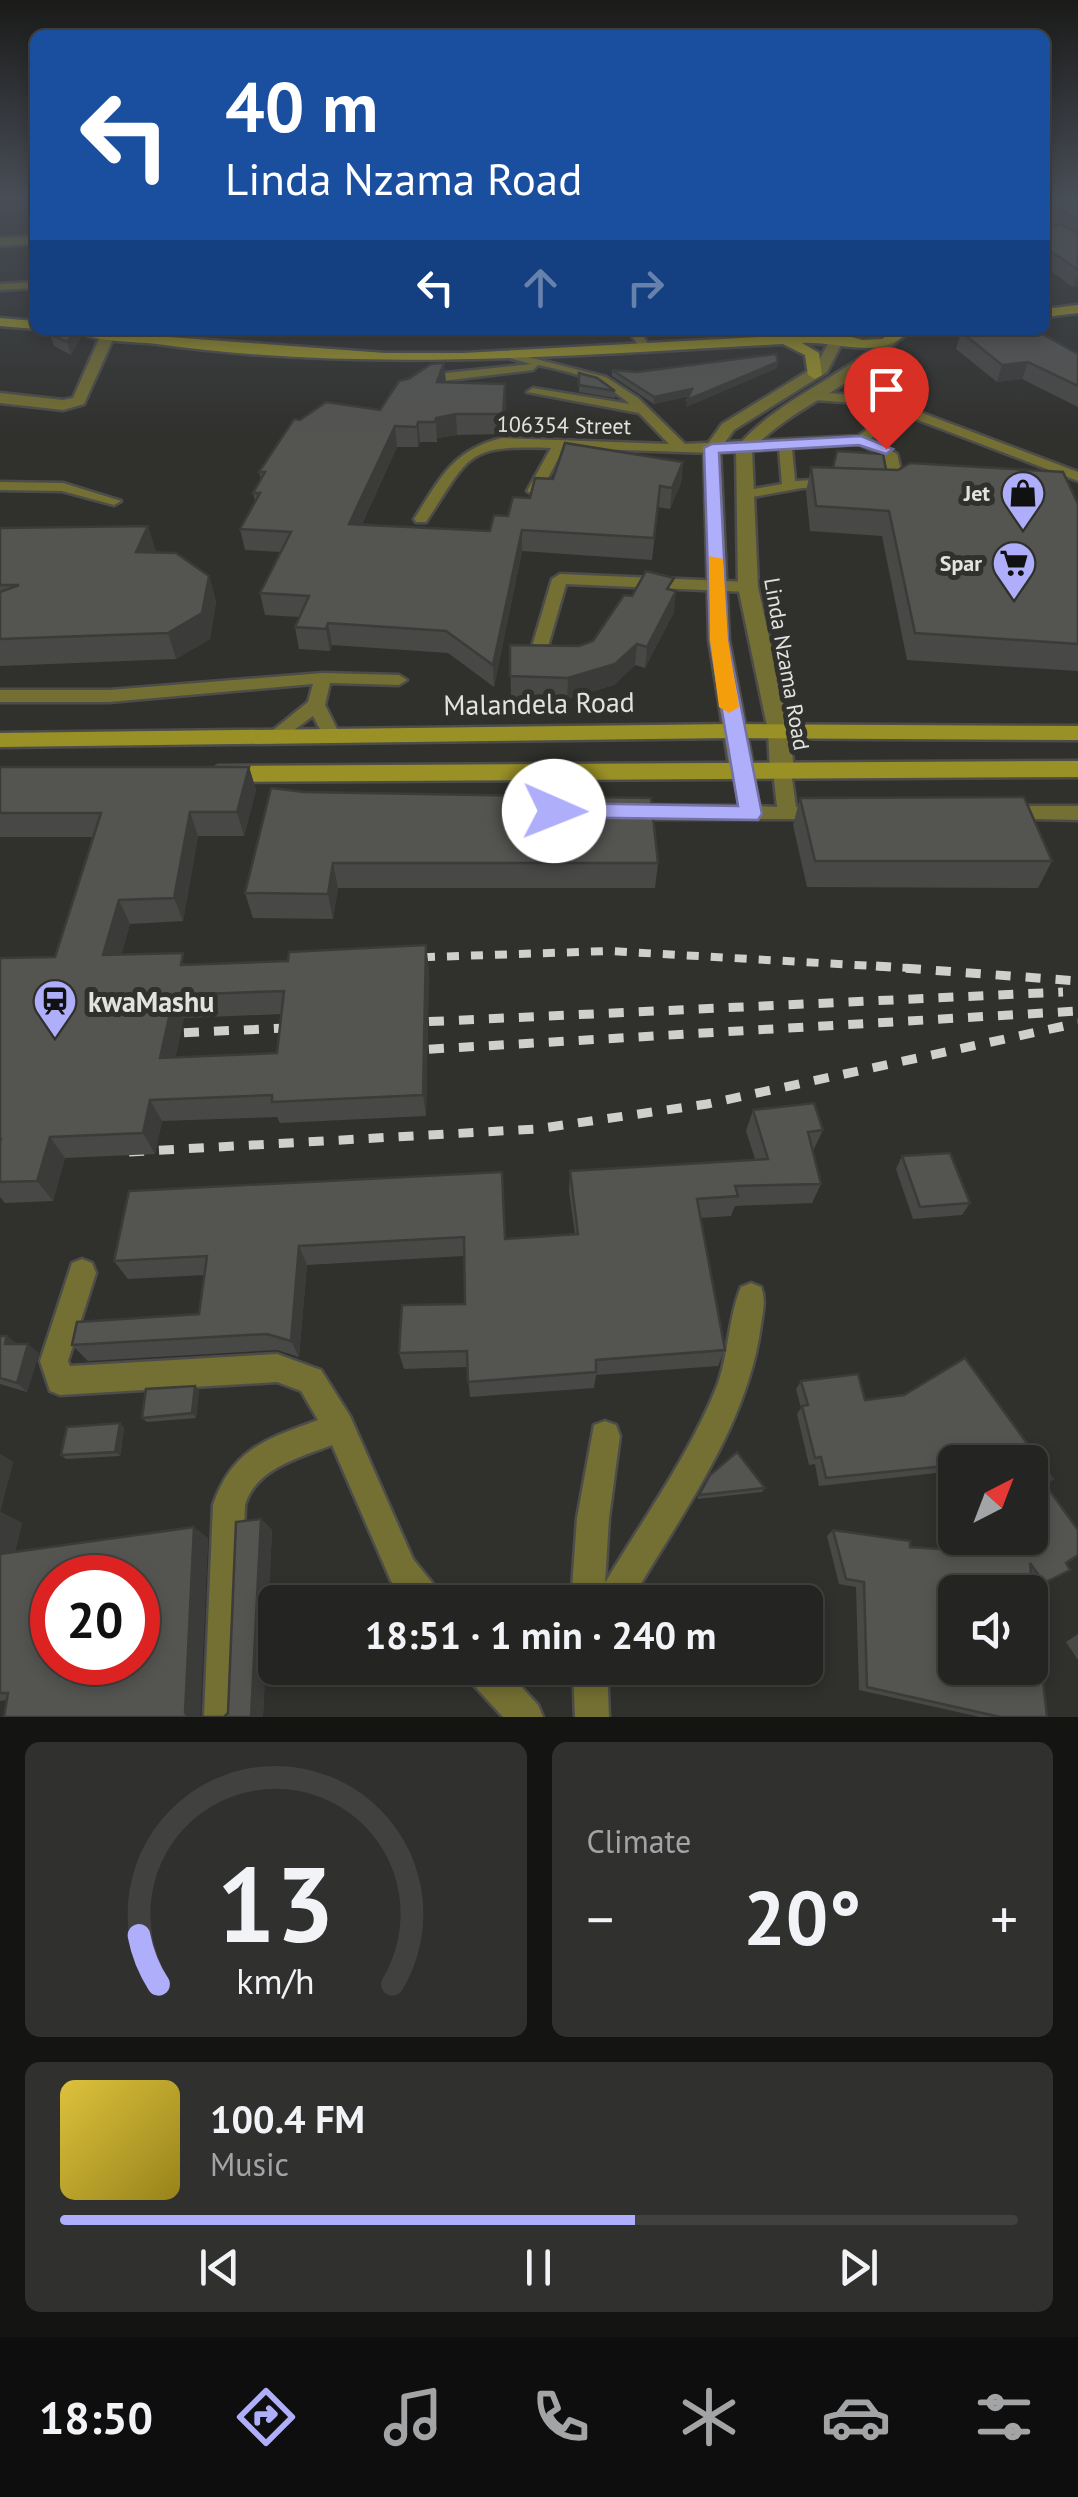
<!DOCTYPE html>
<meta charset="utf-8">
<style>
:root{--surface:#242422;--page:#30302f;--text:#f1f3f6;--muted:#a3a4a5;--line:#414140;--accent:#afaefa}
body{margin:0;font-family:"PT Sans",sans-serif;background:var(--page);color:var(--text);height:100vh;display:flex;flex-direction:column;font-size:38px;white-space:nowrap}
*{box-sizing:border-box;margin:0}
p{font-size:32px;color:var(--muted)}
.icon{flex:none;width:55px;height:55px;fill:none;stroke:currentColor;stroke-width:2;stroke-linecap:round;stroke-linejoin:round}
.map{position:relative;height:1717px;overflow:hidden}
.side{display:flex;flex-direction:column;gap:25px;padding:25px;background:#141413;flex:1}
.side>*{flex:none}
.top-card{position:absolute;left:30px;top:30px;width:1020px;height:305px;border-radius:15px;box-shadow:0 5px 15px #0003,0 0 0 2px var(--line);background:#1a4fa0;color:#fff;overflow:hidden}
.needle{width:65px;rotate:42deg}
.tools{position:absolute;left:938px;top:1445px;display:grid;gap:20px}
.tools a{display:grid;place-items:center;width:110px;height:110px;border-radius:15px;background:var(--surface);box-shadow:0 5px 15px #0003,0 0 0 2px var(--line);font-size:50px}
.speed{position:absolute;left:30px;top:1555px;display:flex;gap:20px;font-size:50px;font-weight:700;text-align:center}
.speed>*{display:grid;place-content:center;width:130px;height:130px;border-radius:50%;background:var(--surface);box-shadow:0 5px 15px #0003,0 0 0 2px var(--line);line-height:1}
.speed .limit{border:15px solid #d22;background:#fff;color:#111}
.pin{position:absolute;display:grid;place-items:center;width:85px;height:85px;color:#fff;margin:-102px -42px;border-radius:50% 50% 50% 0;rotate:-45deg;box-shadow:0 0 10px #0007}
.pin .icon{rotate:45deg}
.me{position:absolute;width:110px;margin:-55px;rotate:91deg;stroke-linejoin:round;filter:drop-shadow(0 0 8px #0008)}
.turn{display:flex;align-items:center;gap:35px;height:210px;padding:0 30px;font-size:45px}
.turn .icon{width:130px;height:130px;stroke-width:2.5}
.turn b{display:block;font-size:70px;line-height:85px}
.lanes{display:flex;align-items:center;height:95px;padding:0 30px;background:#0003;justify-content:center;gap:50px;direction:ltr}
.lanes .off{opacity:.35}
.big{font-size:75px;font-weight:700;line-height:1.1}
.side .tile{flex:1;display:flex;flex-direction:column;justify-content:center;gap:15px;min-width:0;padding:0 35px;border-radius:15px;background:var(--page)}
.side .dial{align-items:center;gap:0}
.dial svg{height:260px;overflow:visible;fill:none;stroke:var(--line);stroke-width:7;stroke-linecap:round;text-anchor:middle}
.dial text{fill:var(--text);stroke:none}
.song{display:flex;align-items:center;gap:30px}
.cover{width:120px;height:120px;border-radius:15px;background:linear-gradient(135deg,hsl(50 70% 55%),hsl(50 70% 35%))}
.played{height:10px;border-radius:5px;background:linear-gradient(90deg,var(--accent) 60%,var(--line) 60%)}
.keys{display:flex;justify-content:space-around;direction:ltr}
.heat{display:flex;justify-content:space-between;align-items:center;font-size:55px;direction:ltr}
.side .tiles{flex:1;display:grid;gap:25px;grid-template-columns:1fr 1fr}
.tile:last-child{grid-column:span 2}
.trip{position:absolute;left:258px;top:1585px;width:565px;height:100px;border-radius:15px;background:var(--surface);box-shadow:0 5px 15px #0003,0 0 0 2px var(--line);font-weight:700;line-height:100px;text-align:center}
.dock{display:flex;height:160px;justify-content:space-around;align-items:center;background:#0e0e0e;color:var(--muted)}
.dock .icon{width:70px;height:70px}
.dock .current{color:var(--accent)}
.dock b{font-size:45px;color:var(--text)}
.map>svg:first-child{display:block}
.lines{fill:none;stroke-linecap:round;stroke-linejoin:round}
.lane-casing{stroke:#4c4c4a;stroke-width:5}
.street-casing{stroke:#4c4c4a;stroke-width:5}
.secondary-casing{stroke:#4c4c4a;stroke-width:5}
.lane{fill:#746f32;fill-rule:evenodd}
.street{fill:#746f32;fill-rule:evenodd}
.secondary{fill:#9a9126;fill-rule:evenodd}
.rail-far1{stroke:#cfcfcd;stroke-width:8;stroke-dasharray:12 12;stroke-linecap:butt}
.rail{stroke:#cfcfcd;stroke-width:9;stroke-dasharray:15 15;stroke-linecap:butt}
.wall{fill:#484846;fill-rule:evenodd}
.shaded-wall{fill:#3b3b39}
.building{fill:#545451;stroke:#3b3b39;stroke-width:2.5;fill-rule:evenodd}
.route{fill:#afaefa;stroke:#7271a2;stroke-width:2.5}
.slow{fill:#f59e0b}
.labels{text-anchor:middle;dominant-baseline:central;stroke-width:10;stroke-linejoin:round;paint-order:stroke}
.far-street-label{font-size:22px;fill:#e2e2e0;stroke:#30302d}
.far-poi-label{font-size:22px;font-weight:bold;fill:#e2e2e0;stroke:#30302d;text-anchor:end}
.street-label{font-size:28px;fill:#e2e2e0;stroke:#30302d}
.poi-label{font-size:28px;font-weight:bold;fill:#e2e2e0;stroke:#30302d;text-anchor:start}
</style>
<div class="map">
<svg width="1078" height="1717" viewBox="0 0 1078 1717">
<rect width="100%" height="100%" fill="#30302d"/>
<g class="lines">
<g class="lane-casing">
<g id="lane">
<polygon points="35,282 35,288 0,290 0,284"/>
<polygon points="628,330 638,330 650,346 648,348 640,348"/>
<path d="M509,352L606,377L638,398L685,444L858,436L894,411L874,404L814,400L808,396L814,392L880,397L1078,472V481L905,415L870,439L897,454L904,483L886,490L879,486L890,481L884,456L859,444L792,448L795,481L832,479L837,480V486L802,488L747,498L740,494L742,491L782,484L779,449L712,453L564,448L541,491L534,495L527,491L551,448C465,445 471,454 426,522H416L414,519C440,479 452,450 502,438L669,444L639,413L527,392L533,388L630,404C602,380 573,372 538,365L533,370L418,384L412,380L418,376L531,364L505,357V353Z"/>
<polygon points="0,482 63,483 121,501 114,505 62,491 0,490"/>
<polygon points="560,574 748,582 756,587 748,592 566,584 545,657 543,661 531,661 529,657 552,579"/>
<polygon points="323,673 399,675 407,680 399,685 330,683 325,705 340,735 331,741 325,739 313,716 282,739 270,739 267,735 308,702 313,684 109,702 0,702 0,690 109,690"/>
<polygon points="742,765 751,771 759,806 777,807 773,771 782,765 791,771 796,807 828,809 831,814 828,819 625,819 615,812 625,805 740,806 733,771"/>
<polygon points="1005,806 1078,806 1078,820 998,818 995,813 998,808"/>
<path d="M82,1259L92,1263L96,1273L68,1361L70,1366L277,1354L321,1370L350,1416L413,1559L438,1590L442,1602H406L391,1581L332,1445C299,1458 256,1468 245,1505L238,1717H204L213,1505C232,1449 266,1439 318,1420L301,1391L277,1382L60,1395L50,1391L40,1361L72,1263Z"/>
<path d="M751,1283L761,1287C766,1300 763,1311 761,1325C748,1426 680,1516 630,1602H571L577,1518L594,1425L605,1421L616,1425L620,1436L609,1518L605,1583C643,1519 689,1456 717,1386C729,1354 728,1318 741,1287Z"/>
<polygon points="464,1668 504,1668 538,1705 543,1717 503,1717 469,1680"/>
<polygon points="573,1668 607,1668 609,1717 575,1717"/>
</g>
</g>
<g class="street-casing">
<g id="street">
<polygon points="35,236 35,244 0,246 0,238"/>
<polygon points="103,330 117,330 84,404 63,410 0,403 0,393 63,400 73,398"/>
<polygon points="832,336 844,339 827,372 734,430 720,449 729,640 754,771 742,779 730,771 709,640 704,449 722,424 816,366"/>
<path d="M886,337L898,340C857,386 795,405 752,449L758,587L790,731L794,771L782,779L770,771L768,731L738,587L736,448C776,400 840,379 886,337Z"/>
</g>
</g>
<g class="secondary-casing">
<g id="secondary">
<polygon points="1078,305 1078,313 1045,317 1045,309"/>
<polygon points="0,318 35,321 35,329 0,326"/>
<path d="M75,330L385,353H463L815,334L811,330H828L862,340L882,339L895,330H910C882,362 838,341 802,343L819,353L822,375L815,379L808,375L805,355L783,344C574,355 365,373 157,344C133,341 95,343 75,330Z"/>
<polygon points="733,724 1078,726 1078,740 733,738 0,747 0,733"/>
<polygon points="1078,761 1078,777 218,782 206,774 218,766"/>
</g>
</g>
<use href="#lane" class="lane"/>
<use href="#street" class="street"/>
<use href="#secondary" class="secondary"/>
<polyline class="rail-far1" points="399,958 609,951 909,968"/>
<g class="rail">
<polyline points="876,966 1078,981"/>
<polyline points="399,1023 1063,992"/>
<polyline points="154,1034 309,1027"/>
<polyline points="399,1051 1078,1011"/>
<polyline points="129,1152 536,1129 707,1104 1078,1023"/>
</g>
</g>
<g class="wall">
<polygon points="1045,197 1078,197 1078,286 1073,287 1045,267 1045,226 1058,225 1045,219"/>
<polygon points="961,332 1078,354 1078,407 1022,379 997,382 956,349"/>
<polygon points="50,334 81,337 71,355 54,346"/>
<polygon points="778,362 777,368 686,407 689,396 654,404 612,376 612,370 637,372"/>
<polygon points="579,373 615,391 615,398 579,392"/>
<polygon points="410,378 446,382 506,403 503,434 457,435 437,438 437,442 420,442 418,447 397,447 362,524 490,531 553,479 683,462 681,483 670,509 658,507 652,560 522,551 494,687 448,653 332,645 330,651 299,649 295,627 299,617 265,615 260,593 281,552 245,550 240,529 255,502 253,493 261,479 259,472 300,420 380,410"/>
<polygon points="811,467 886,470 1078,504 1078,671 907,660 882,536 810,531 806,492"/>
<polygon points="0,528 156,551 209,576 216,602 210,639 176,659 0,666"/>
<polygon points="673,591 674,612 645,668 635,665 614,685 567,699 511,697 510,645 579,646 593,641 632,596"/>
<path d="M0,767H249L256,790L244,836H198L183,921L130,924L121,955L188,964L429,968L426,1116L280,1123L277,1117L162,1121L155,1154L65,1158L53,1201L5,1203L0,1197V958L55,957L94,837H0ZM282,1014L277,1053L175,1057L184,1018Z"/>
<polygon points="271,788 658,863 655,888 338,888 333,919 253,918 245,893"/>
<polygon points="800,798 1052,861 1038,888 807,887 793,825"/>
<polygon points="753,1110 823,1130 813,1151 821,1184 812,1203 735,1206 731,1216 700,1218 725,1350 718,1366 596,1375 594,1388 470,1397 467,1367 404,1369 399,1353 465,1304 464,1256 307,1265 299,1357 277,1350 88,1361 72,1345 199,1314 205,1275 128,1279 114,1261 129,1191 505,1239 575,1234 569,1191 570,1171 755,1159 746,1131"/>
<polygon points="902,1156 970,1203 962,1215 913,1219 896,1169"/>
<polygon points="0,1336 7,1336 17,1344 39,1353 27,1392 0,1384"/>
<polygon points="801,1381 865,1400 1045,1484 1066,1563 1070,1570 1033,1588 1034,1599 1030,1600 1030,1592 955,1592 1047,1717 980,1717 859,1690 856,1587 839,1584 827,1536 833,1530 910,1547 989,1552 979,1538 1030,1538 955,1462 955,1502 936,1473 819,1486 815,1464 809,1465 797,1414 801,1408 796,1389"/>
<polygon points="199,1390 196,1418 147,1422 142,1418"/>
<polygon points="120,1423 124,1428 120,1456 66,1459 61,1455"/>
<polygon points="0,1454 13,1462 0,1512 22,1523 15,1552 208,1538 200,1717 224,1717 228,1713 261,1519 272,1530 263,1717 4,1717 7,1700 0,1701"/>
<polygon points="710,1475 765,1488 762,1492 697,1499"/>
<polygon points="1078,1634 1078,1660 1066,1642"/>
</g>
<g class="shaded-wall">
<polygon points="1078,273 1078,286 1073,287"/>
<polygon points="75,330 79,330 81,337 71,355 67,342"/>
<polygon points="778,362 777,368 686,407 687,400"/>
<polygon points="1028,362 1022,379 997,382 1002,365"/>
<polygon points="444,363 446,382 437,382"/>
<polygon points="505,384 506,403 503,434 503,414"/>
<polygon points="692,389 691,395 654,404 654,397"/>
<polygon points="456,414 457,435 437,438 437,442 436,418"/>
<polygon points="418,422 420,442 418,447 417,427"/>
<polygon points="395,426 397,447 352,545 349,524"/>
<polygon points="683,462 681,483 670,509 672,488"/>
<polygon points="148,526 156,551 144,578 136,552"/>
<polygon points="522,530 522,551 494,687 493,665"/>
<polygon points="209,576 216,602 210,639 176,659 168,633"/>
<polygon points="676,591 674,612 645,668 647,647"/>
<polygon points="328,623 332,645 330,651 326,629"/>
<polygon points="637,644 635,665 614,685 567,699 568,678"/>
<polygon points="249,767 256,790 244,836 237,812"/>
<polygon points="190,812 198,836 183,921 174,898"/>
<polygon points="333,863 338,888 333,919 328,894"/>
<polygon points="119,900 130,924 115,978 103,955"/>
<polygon points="426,945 429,968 426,1116 423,1095"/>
<polygon points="174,995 184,1018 171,1080 160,1058"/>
<polygon points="150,1100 162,1121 155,1154 143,1133"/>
<polygon points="50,1137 65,1158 53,1201 37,1181"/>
<polygon points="299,1246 307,1265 299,1357 291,1341"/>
<polygon points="7,1336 18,1345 5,1344"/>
<polygon points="28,1344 39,1353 27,1392 17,1383"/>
<polygon points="195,1386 199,1390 196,1418 192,1413"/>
<polygon points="120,1423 124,1428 120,1456 115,1452"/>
<polygon points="0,1454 13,1462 0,1512 22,1523 12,1565 0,1560"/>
<polygon points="261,1519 272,1530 263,1717 251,1717"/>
<polygon points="194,1527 208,1538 200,1717 189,1717 185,1713"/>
</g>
<g class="building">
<polygon points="1045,197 1078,197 1078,220 1059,208 1045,202"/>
<polygon points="1061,225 1078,233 1078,270 1045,247 1045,226"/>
<polygon points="51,330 75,330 67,342 50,334"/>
<polygon points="983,330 1035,330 1078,354 1078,386 1028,362 1002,365 961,332"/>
<polygon points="776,354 778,362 687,400 692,389 654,397 612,370 637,372"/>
<polygon points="444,363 437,382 505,384 503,414 456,414 436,418 435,422 418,422 417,427 395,426 349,524 490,531 494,515 508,516 513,497 530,498 535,478 553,479 565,443 683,462 672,488 660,486 654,538 522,530 493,665 446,631 328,623 326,629 295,627 309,596 260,593 291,532 240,529 260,493 253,493 265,472 259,472 294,419 300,420 326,402 380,410 399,381 410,378 431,364"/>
<polygon points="579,373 597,378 615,391 579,385"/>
<polygon points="837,451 883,454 886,470 833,468"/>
<polygon points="910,463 1063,472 1078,504 1078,644 915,633 889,511 816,506 811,467 898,470"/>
<polygon points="148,526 136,552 176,553 209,576 202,613 168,633 0,639 0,592 19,585 0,585 0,528"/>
<polygon points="646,571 674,578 667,589 676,591 647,647 637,644 615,664 568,678 510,676 510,645 579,646 593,641 624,595 632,596"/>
<path d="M0,767H249L237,812H190L174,898L119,900L103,955L183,953L181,965L288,961L289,952L426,945L423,1095L272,1102V1095L150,1100L143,1133L50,1137L37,1181L0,1182V1143L1,1139H0V958L55,957L101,813H0ZM284,991L277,1053L160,1058L174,995Z"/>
<polygon points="271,788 304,792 651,798 658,863 333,863 328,894 245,893"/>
<polygon points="1024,797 1052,861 815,861 800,798"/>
<polygon points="814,1103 823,1130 808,1132 821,1184 735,1186 738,1196 697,1199 725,1350 596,1360 596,1372 468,1382 467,1351 399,1353 402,1305 465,1304 464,1237 299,1246 291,1341 267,1334 72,1345 77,1322 199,1314 207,1256 114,1261 129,1191 502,1172 505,1239 578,1234 570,1171 768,1159 753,1110"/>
<polygon points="950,1153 970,1203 920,1207 902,1156"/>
<polygon points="0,1336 7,1336 5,1344 28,1344 17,1383 0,1378"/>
<polygon points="965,1358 1053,1479 1045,1484 1078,1530 1078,1555 1066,1563 1070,1570 1044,1583 1030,1563 1034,1599 1029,1591 1025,1592 955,1592 955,1668 1030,1668 1030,1624 1038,1665 1041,1663 1047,1717 1000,1717 867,1687 864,1582 846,1579 833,1530 910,1541 910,1547 1004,1553 993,1538 1030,1538 1030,1462 955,1462 955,1481 945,1466 826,1478 821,1457 815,1458 802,1406 808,1405 801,1381 858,1374 865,1400 904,1395"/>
<polygon points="195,1386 192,1413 142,1418 146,1389"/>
<polygon points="120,1423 115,1452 61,1455 67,1427"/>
<polygon points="737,1452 765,1488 699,1495 710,1475"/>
<path d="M261,1519L251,1717H4L8,1693H0V1554L194,1527L185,1713L189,1717H224L228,1713L236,1522ZM52,1578H138V1662H52Z"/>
</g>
<linearGradient id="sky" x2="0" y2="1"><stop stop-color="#1a1a19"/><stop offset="0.45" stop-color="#484e57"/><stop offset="1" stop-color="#484e57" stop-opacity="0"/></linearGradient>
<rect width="1078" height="438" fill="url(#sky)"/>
<polygon class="route" points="861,436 893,449 886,454 859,445 719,453 728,640 762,814 758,820 547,817 544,811 554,803 738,806 710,640 704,448 712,444"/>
<polygon class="slow" points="709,556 723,559 728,640 739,707 729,713 719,707 710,640"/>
<defs>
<g id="shop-pin" transform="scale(2.25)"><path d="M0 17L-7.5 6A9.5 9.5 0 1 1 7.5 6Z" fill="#afaefa" stroke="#30302d"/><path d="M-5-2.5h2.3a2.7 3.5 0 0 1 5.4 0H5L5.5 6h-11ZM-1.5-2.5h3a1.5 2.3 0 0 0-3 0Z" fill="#111"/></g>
<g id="supermarket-pin" transform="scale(2.25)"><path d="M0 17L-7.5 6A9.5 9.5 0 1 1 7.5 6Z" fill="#afaefa" stroke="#30302d"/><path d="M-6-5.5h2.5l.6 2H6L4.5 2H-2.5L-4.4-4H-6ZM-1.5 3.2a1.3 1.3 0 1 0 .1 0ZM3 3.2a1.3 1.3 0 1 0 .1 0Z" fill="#111"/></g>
<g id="station-pin" transform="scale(2.25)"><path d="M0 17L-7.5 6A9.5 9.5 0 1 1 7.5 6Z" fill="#afaefa" stroke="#30302d"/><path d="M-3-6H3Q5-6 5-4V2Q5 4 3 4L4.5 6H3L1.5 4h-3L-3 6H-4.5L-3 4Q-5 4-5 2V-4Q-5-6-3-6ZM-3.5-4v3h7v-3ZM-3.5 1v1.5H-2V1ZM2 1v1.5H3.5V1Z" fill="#111"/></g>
</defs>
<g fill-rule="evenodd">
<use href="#shop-pin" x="1023" y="493"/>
<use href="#supermarket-pin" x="1014" y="563"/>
<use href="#station-pin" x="55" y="1001"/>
</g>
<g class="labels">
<g class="far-street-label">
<text transform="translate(564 425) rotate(1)">106354 Street</text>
<text transform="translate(787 664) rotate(80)">Linda Nzama Road</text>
</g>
<g class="far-poi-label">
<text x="990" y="493">Jet</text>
<text x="982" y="563">Spar</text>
</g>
<g class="street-label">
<text transform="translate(539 703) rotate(-1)">Malandela Road</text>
</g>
<g class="poi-label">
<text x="88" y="1001">kwaMashu</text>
</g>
</g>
</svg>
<div class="tools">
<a><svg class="needle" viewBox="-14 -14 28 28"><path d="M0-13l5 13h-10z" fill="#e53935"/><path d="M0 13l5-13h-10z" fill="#a3a4a5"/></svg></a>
<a><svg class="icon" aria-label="sound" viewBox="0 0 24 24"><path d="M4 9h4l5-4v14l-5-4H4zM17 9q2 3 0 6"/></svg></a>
</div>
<div class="speed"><div class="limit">20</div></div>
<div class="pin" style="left:886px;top:449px;background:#d93025"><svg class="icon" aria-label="arrive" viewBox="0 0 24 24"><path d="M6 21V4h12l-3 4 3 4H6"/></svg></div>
<svg class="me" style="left:554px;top:811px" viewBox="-20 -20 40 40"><circle r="19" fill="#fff"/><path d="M0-13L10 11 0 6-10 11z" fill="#afaefa"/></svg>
<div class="trip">18:51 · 1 min · 240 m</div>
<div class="top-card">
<div class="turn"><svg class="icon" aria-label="left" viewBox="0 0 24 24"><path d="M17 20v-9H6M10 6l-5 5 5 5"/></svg><div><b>40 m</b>Linda Nzama Road</div></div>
<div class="lanes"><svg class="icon" aria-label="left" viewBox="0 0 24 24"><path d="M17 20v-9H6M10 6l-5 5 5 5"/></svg><svg class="icon off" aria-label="ahead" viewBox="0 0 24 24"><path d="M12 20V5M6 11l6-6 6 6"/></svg><svg class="icon off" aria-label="right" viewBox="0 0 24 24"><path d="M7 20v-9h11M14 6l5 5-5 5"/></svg></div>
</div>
</div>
<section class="side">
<div class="tiles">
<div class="tile dial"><svg viewBox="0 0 100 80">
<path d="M14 69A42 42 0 1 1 86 69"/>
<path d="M14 69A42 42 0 0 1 8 54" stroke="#afaefa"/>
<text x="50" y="56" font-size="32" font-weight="700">13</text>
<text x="50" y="72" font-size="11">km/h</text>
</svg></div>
<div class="tile"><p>Climate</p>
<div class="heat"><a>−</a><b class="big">20°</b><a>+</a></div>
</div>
<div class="tile">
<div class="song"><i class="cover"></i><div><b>100.4 FM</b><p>Music</p></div></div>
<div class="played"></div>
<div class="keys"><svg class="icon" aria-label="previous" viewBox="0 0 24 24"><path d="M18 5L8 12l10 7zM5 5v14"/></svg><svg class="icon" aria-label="pause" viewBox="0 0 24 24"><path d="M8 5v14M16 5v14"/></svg><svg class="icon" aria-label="next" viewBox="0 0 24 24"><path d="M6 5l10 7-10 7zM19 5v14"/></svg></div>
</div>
</div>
</section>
<nav class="dock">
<b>18:50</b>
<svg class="icon current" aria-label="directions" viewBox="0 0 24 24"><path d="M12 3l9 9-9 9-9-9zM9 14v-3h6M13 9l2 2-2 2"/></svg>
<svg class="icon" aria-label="music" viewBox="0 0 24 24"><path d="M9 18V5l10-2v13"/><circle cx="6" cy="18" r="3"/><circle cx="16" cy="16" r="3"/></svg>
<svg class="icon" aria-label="phone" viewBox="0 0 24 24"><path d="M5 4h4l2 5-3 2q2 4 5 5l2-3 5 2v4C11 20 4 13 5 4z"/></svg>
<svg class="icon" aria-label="climate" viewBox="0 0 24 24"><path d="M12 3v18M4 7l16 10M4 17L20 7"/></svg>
<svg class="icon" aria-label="car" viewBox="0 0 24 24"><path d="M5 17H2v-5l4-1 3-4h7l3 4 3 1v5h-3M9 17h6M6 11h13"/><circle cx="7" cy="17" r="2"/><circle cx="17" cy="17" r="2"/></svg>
<svg class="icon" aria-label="filters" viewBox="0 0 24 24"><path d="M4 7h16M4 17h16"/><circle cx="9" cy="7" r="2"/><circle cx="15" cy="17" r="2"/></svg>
</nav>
